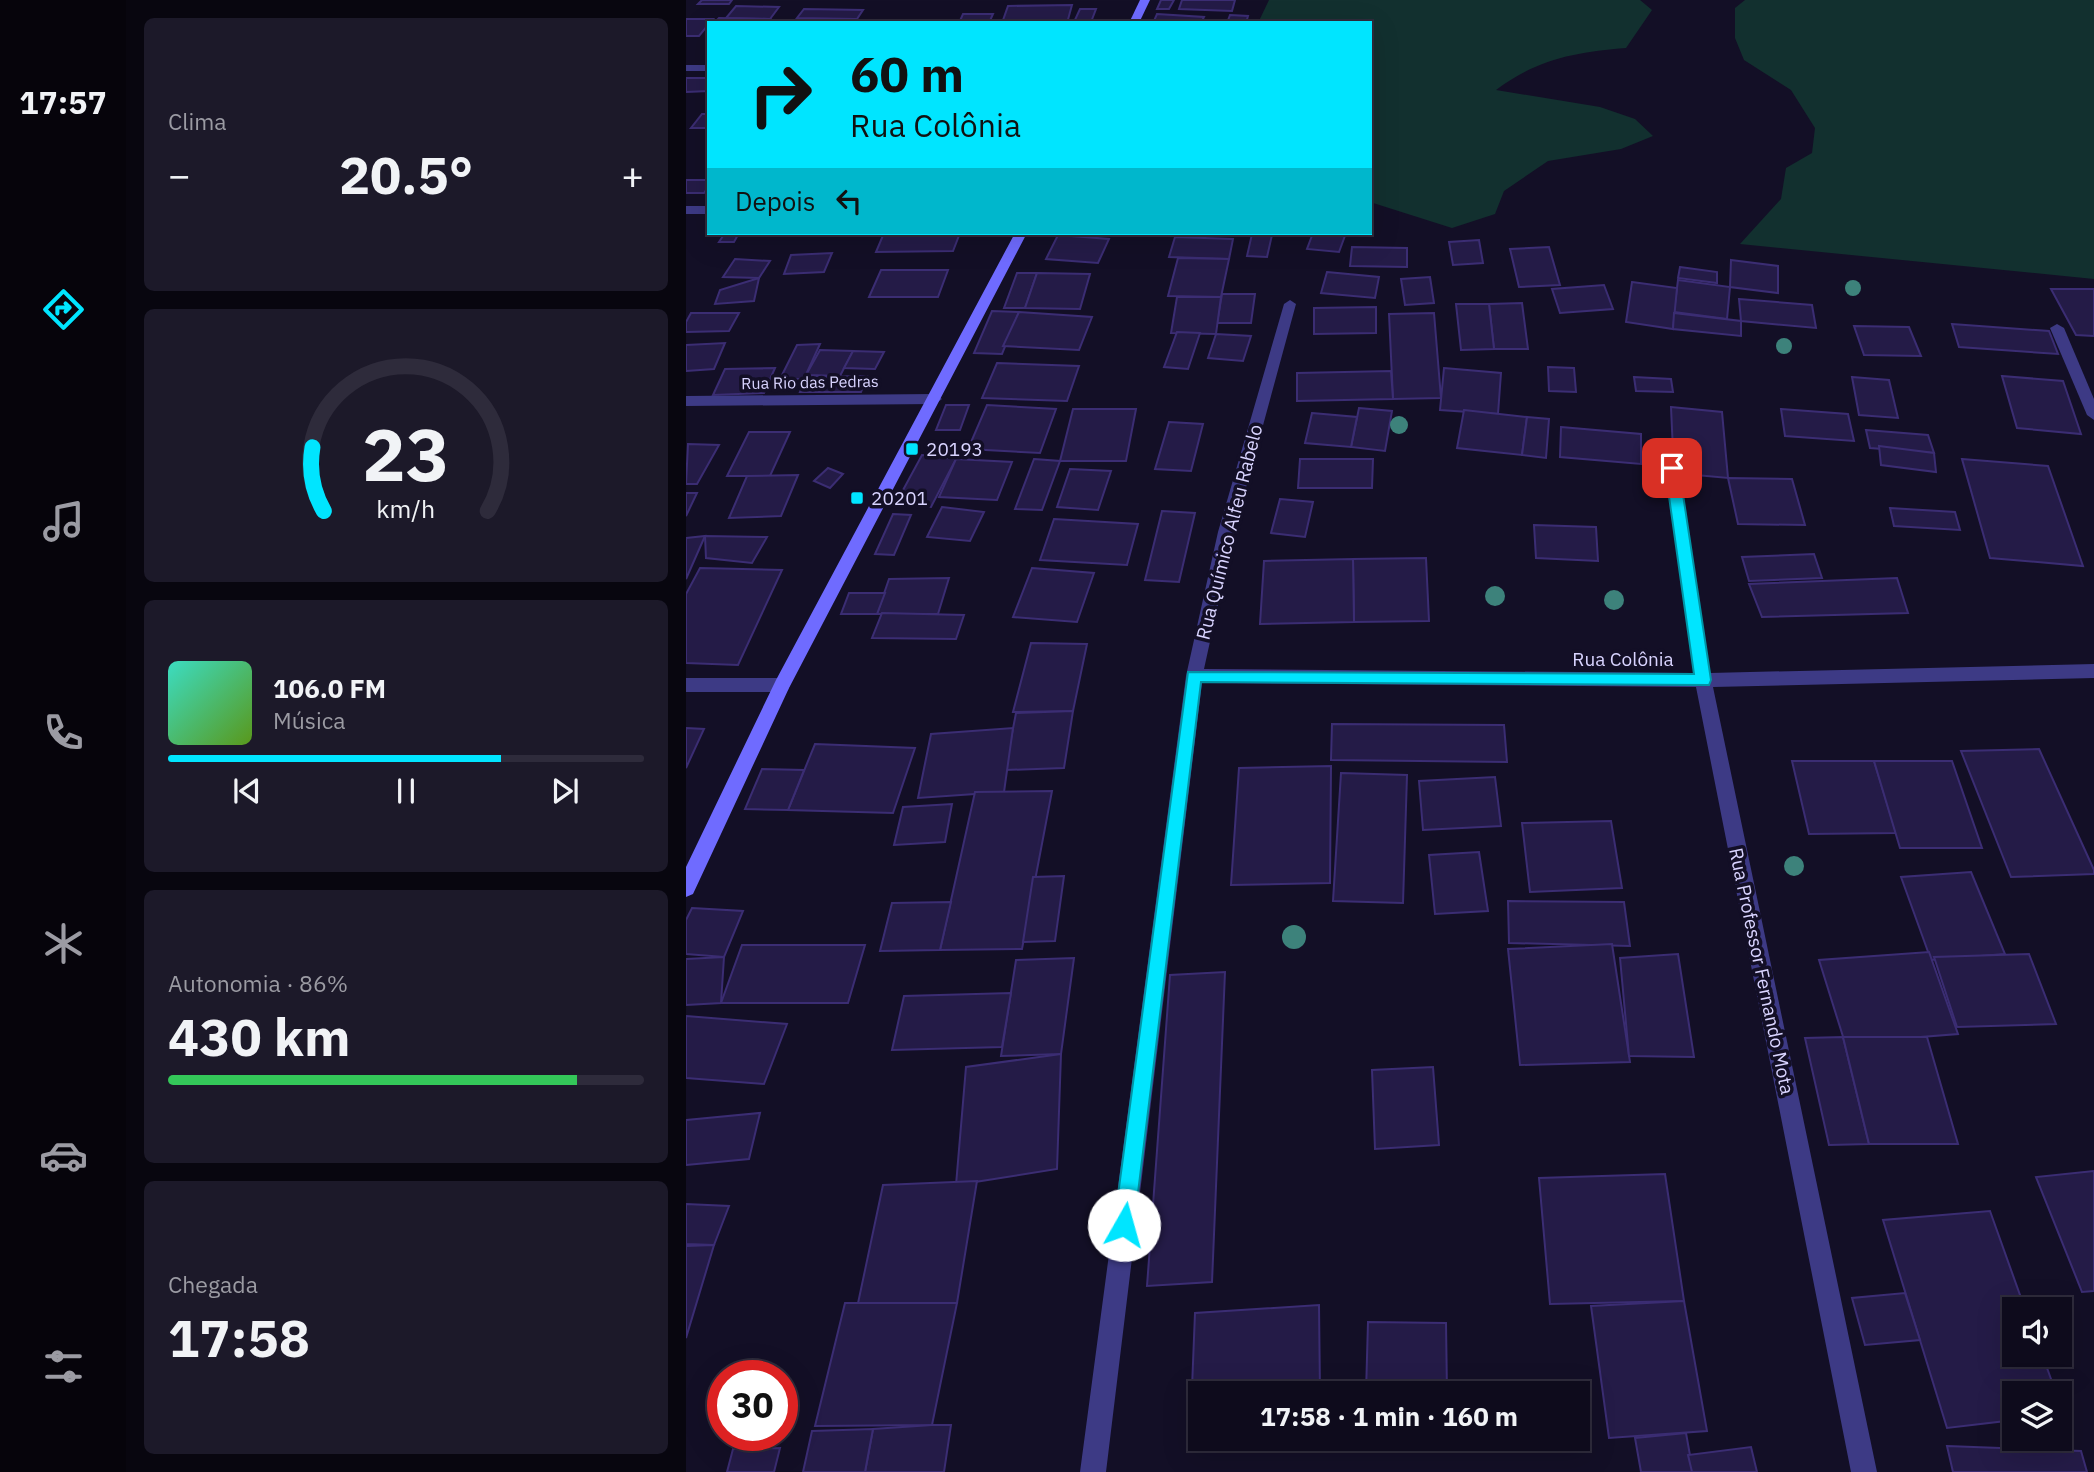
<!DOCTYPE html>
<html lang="pt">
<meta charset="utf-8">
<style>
:root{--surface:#0e0b1c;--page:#1c1929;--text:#f1f3f6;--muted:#9b9ba3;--line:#2e2b3b;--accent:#00e5ff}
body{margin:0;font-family:"IBM Plex Sans",sans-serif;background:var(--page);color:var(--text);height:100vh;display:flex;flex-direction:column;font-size:26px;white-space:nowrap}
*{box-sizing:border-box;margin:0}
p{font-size:23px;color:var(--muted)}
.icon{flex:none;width:38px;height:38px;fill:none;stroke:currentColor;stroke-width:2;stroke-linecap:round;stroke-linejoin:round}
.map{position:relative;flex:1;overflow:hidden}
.side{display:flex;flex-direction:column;gap:18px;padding:18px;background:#08060f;width:560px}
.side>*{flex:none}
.banner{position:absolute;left:21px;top:21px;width:665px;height:214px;border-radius:0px;box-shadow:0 7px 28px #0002,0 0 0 2px var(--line);background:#00e5ff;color:#111;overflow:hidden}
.controls{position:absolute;left:1316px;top:1297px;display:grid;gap:14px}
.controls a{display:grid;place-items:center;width:70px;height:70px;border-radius:0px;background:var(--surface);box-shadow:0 7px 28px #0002,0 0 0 2px var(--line);font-size:35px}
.speed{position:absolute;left:21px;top:1360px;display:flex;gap:14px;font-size:35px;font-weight:700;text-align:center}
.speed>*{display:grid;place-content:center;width:91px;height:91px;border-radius:50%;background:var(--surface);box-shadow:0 7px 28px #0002,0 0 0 2px var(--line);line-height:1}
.speed .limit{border:10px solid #d22;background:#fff;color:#111}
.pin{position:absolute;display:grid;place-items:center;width:60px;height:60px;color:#fff;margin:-30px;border-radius:14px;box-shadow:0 4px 10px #0006}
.me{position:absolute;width:77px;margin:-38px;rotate:7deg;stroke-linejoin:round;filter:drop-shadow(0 0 5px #0008)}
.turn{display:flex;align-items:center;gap:24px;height:147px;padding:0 28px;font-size:32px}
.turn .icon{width:91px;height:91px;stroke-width:2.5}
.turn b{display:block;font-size:49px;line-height:60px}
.then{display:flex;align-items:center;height:66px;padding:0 28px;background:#0003;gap:14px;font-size:26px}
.big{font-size:52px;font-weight:800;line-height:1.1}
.side .tile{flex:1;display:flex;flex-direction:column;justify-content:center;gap:10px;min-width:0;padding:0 24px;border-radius:10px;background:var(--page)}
.side .dial{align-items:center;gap:0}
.dial svg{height:182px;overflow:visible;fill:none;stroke:var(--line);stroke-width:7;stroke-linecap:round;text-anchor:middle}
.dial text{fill:var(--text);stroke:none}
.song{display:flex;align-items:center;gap:21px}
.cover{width:84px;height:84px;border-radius:10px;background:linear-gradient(135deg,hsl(170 70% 55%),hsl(90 70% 35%))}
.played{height:7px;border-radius:4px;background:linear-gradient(90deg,var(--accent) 70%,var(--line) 70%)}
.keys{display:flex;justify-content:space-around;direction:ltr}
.heat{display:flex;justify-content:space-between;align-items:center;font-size:38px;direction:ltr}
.charge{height:10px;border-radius:5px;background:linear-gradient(90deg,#34c759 86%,var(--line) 0)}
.trip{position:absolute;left:502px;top:1381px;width:402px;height:70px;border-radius:0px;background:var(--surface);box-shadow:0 7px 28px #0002,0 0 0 2px var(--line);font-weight:800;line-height:70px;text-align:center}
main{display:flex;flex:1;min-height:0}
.dock{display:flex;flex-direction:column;width:126px;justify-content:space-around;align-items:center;background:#06040b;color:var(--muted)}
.dock .icon{width:49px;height:49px}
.dock .on{color:var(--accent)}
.dock b{font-size:32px;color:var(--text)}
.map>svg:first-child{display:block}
.green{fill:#12302f}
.building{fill:#241b47;stroke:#3b2d73;stroke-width:2}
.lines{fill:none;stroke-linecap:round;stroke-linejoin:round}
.street{fill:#3d3a85;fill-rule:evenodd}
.secondary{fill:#6f6bff;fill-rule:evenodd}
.tree{fill:#3d827b}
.route{fill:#00e5ff;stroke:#0095a6;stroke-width:2}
.poi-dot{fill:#00e5ff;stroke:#130f26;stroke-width:2.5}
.labels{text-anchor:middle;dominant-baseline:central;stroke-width:7;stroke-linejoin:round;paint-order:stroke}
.far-street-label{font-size:16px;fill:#d9d4ff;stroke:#130f26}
.poi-label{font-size:19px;fill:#d9d4ff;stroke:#130f26;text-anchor:start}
.street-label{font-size:19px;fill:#d9d4ff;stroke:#130f26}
</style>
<main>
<nav class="dock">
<b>17:57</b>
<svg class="icon on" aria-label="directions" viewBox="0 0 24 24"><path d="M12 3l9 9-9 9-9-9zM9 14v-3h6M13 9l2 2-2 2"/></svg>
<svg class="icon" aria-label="music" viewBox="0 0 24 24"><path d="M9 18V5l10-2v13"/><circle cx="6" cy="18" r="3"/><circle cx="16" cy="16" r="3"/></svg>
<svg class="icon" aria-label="phone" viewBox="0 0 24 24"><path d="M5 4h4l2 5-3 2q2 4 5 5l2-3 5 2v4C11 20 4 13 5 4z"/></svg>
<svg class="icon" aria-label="climate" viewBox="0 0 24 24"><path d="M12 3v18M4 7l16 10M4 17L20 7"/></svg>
<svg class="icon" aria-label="car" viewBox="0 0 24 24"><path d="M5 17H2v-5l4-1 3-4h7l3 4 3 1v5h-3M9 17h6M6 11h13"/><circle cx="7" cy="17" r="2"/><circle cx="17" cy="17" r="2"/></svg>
<svg class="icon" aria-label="filters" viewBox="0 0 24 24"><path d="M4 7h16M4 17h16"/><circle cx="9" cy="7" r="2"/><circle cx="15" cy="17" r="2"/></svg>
</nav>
<section class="side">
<div class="tile"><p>Clima</p>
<div class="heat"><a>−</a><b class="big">20.5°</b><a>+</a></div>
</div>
<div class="tile dial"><svg viewBox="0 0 100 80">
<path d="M14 69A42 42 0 1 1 86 69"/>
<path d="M14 69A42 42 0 0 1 9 41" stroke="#00e5ff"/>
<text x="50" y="56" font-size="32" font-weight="700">23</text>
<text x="50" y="72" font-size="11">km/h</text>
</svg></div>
<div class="tile">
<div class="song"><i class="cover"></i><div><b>106.0 FM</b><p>Música</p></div></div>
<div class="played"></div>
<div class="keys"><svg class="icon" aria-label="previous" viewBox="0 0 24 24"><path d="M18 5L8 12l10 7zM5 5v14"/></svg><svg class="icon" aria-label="pause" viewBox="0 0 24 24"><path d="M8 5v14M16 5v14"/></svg><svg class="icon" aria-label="next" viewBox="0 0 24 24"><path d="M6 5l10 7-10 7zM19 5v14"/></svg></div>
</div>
<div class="tile"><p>Autonomia · 86%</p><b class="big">430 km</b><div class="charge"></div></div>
<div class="tile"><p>Chegada</p><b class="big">17:58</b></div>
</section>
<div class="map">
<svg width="1408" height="1472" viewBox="0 0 1408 1472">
<rect width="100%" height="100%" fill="#130f26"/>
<g class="green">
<path d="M583,0H954L966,10L940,48C890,52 851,59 810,90L914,107L949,119L967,136L935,149L862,161L818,191L809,214L766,228L684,202V23H572Z"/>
<polygon points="1059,0 1408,0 1408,279 1054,244 1095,199 1100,168 1126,153 1129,128 1105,90 1058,60 1049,38 1049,8"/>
</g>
<g class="building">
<polygon points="16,0 46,0 43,4 12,4"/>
<polygon points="475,0 488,0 483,9 471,9"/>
<polygon points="496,0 549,0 546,11 493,9"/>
<polygon points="386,5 381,23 316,23 322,6"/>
<polygon points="50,6 93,7 84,19 40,18"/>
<polygon points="118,9 177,10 171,19 111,18"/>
<polygon points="394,9 410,9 405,22 388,22"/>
<polygon points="277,14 307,14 303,23 273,23"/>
<polygon points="471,14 518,17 515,23 467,23"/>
<polygon points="544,15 562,16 560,23 541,23"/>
<polygon points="33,18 84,19 81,23 28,23"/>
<polygon points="0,19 27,19 13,36 0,36"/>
<polygon points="0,78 23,78 23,91 0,92"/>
<polygon points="16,114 23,114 23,128 5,128"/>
<polygon points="0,180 23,180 23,186 18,193 0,193"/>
<polygon points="39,233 53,233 48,242 33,242"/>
<polygon points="98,233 151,233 149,236 96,236"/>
<polygon points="198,233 274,233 267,251 190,252"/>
<polygon points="627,233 660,233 653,252 621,249"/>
<polygon points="566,234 586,235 581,257 561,256"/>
<polygon points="372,235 423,239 412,263 360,259"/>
<polygon points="489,237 547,239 543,259 483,257"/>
<polygon points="793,240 797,263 767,265 763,242"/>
<polygon points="666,247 721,248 721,267 664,266"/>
<polygon points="863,247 874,285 833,287 824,249"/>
<polygon points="146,253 138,272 98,274 105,255"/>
<polygon points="492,258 543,259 535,297 482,296"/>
<polygon points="49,259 84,261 73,278 37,277"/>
<polygon points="1045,260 1092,266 1092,293 1044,287"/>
<polygon points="994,267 1031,272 1031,283 992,278"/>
<polygon points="195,270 262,270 252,297 183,297"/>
<polygon points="641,272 693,277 689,298 635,293"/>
<polygon points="331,273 351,273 339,308 318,308"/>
<polygon points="351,273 404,274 394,309 339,308"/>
<polygon points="744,277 748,303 719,305 715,279"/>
<polygon points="73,278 68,301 29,304 34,290"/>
<polygon points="992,280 1044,287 1041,319 988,312"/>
<polygon points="946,282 991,288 987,329 940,322"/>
<polygon points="918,285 927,309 874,313 866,289"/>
<polygon points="1365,289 1408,289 1408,336 1390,335"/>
<polygon points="536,294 569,294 565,323 531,323"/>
<polygon points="491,297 535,297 530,334 485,333"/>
<polygon points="1053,299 1126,305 1130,328 1055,321"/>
<polygon points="836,303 842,349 808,349 803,304"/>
<polygon points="770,304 803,304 808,349 775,350"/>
<polygon points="690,307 690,333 628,334 628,308"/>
<polygon points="306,311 333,312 316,354 288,353"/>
<polygon points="333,312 406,317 393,350 317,346"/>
<polygon points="5,313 53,313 43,331 0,332 0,322"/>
<polygon points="748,313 755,398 707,399 703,314"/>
<polygon points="988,313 1055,321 1055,336 987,329"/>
<polygon points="1266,324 1363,331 1372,354 1273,347"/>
<polygon points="1168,326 1223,327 1235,356 1178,355"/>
<polygon points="491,332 514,333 502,369 478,367"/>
<polygon points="530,334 565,336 557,361 522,358"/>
<polygon points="39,343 28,369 0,371 0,345"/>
<polygon points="134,344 118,379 94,379 111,345"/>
<polygon points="134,350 167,351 154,376 120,375"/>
<polygon points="167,351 198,352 189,369 158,368"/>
<polygon points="311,363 393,366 381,401 296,398"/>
<polygon points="862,367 888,368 890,392 863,391"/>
<polygon points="89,368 78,393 27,395 39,369"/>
<polygon points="758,368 815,373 812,414 754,410"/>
<polygon points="705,371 707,399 611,401 611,373"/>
<polygon points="181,376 175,392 114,392 121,377"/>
<polygon points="1316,376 1377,381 1395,434 1331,428"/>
<polygon points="948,377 985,379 987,392 950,391"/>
<polygon points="1166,377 1203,380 1212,418 1173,415"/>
<polygon points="260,405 283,405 274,430 250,430"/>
<polygon points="301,405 370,409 354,453 282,449"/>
<polygon points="985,407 1036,412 1042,478 988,473"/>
<polygon points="673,408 706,411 699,451 665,447"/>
<polygon points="387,409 450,409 440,461 374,461"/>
<polygon points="1095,409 1162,414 1168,441 1099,436"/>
<polygon points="778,410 841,417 836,455 771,448"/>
<polygon points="626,413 671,417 665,447 619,443"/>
<polygon points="841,417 863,419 860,458 836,455"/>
<polygon points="483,422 517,424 505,471 469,469"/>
<polygon points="875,427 955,434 955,464 874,457"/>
<polygon points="1180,430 1242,435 1248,453 1184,448"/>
<polygon points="63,432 104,432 84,476 41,476"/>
<polygon points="2,444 33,445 11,484 0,484"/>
<polygon points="1193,446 1248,453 1250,472 1195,465"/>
<polygon points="236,455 270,459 245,507 210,503"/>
<polygon points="270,459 326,462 311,500 253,497"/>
<polygon points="348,459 374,461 356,510 329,509"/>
<polygon points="614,459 687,459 686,488 612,488"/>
<polygon points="1276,459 1362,466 1397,566 1304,558"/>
<polygon points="142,468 157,474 144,488 128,481"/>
<polygon points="384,469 425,471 412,510 371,507"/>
<polygon points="112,475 95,516 43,518 61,476"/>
<polygon points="1042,478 1106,479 1119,525 1052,524"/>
<polygon points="0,493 11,493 0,516"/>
<polygon points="594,499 627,502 619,537 585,533"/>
<polygon points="256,507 298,512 284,541 241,537"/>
<polygon points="1204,508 1269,512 1274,530 1208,526"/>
<polygon points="476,511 509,513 493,582 459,580"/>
<polygon points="207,514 225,515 208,555 189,554"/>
<polygon points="368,519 452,524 441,565 354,560"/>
<polygon points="848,525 910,527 912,561 850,558"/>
<polygon points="19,536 0,579 0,538"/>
<polygon points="19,536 81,537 66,563 20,558"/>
<polygon points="1128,554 1136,578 1063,581 1056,557"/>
<polygon points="740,558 743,621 668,622 667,559"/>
<polygon points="667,559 668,622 574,624 578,561"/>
<polygon points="14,568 96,570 52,665 0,663 0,594"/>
<polygon points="346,568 408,573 391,622 327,617"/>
<polygon points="263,578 252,614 191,614 203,579"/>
<polygon points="1211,578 1222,613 1076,617 1063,584"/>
<polygon points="163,593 199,593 191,614 155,614"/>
<polygon points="196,613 278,615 270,639 186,638"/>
<polygon points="345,643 401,644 387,711 327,712"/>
<polygon points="387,711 378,768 319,770 330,713"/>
<polygon points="646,724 818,725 821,762 645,760"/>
<polygon points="0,728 18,729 0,768"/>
<polygon points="327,728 318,792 232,798 245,734"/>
<polygon points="129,744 229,748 207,813 102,810"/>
<polygon points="1353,749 1408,870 1408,874 1325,877 1275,751"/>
<polygon points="1106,761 1188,761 1210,833 1123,834"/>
<polygon points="1188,761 1266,761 1296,848 1214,848"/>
<polygon points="645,766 644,883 545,885 553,768"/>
<polygon points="76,769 118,770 102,810 59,809"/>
<polygon points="655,773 721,775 717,903 647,901"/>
<polygon points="809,777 815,826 737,830 733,781"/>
<polygon points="366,791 336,949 254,950 289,792"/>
<polygon points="266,804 259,842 208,845 217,807"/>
<polygon points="925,821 936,888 844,892 836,823"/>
<polygon points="793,852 802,911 749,914 743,855"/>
<polygon points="1285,872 1319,954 1245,960 1215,877"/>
<polygon points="378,876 369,941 337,942 347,877"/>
<polygon points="822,901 938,902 944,946 823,943"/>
<polygon points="265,902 254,950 194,951 206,903"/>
<polygon points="6,908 57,911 38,957 0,954 0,920"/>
<polygon points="926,944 944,1062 834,1065 822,949"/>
<polygon points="56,945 179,945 162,1003 35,1003"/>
<polygon points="1243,952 1272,1034 1159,1043 1133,960"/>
<polygon points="992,954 1008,1057 943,1056 934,958"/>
<polygon points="1343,954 1370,1024 1271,1027 1248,957"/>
<polygon points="38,957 35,1003 0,1005 0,959"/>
<polygon points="388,958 375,1054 315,1056 330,960"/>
<polygon points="539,972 526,1282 461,1286 484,975"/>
<polygon points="325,993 316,1047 206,1050 218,996"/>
<polygon points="0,1016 101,1024 78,1084 0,1078"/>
<polygon points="1157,1037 1183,1144 1143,1145 1119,1038"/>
<polygon points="1157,1037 1241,1037 1272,1144 1183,1144"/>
<polygon points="375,1054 371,1169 270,1185 280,1067"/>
<polygon points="747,1067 753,1145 689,1149 686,1070"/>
<polygon points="74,1113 63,1159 0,1165 0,1120"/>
<polygon points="1408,1171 1408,1291 1396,1292 1350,1177"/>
<polygon points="979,1174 998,1301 864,1304 853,1178"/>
<polygon points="291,1181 271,1303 171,1308 197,1185"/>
<polygon points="0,1204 43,1206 28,1245 0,1244"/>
<polygon points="1304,1211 1339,1309 1328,1309 1328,1354 1356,1354 1370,1393 1328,1393 1328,1420 1261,1428 1197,1220"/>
<polygon points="28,1245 0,1338 0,1246"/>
<polygon points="1219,1293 1234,1340 1179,1345 1166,1298"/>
<polygon points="998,1301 1021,1431 923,1438 905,1306"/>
<polygon points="159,1303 271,1303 246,1425 129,1426"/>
<polygon points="633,1305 634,1393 514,1393 514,1438 504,1438 509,1313"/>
<polygon points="682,1322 760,1323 761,1393 680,1393"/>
<polygon points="246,1425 265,1425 258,1472 179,1472 187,1429"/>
<polygon points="187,1429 179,1472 117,1472 126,1431"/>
<polygon points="1000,1433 1007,1472 955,1472 949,1438"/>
<polygon points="1261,1446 1395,1451 1401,1472 1267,1472"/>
<polygon points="1065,1447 1071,1472 1006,1472 1002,1455"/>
<polygon points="94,1448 88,1472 41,1472 47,1449"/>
</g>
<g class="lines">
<g class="street">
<rect x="0" y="65" width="23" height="6"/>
<rect x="0" y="206" width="23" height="8"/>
<polygon points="604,300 610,304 548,532 518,669 1008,673 979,468 986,463 993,468 1024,673 1408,664 1408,678 1027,687 1191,1472 1165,1472 1010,687 516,683 420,1472 394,1472 500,676 532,532 598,304"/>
<polygon points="1371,324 1378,328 1408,399 1408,420 1401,415 1364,328"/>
<polygon points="249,394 256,399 249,404 0,406 0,396"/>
<polygon points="0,678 96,678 102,680 104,685 102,690 96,692 0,692"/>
</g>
<g class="secondary">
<polygon points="454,0 464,0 453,23 443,23"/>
<polygon points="329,233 341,233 103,688 7,894 0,897 0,867 90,680"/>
</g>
</g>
<g class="tree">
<circle cx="1167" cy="288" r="8"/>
<circle cx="1098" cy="346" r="8"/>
<circle cx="713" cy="425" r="9"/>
<circle cx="809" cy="596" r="10"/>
<circle cx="928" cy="600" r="10"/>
<circle cx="1108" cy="866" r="10"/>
<circle cx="608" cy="937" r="12"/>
</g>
<polygon class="route" points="986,464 993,468 1025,680 1023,685 515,682 448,1225 445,1232 438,1235 431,1232 428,1225 502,672 1008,674 979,468"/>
<g class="poi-dot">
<rect x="219" y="442" width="14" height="14" rx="3.5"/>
<rect x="164" y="491" width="14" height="14" rx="3.5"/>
</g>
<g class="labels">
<g class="far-street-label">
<text transform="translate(124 382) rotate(-1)">Rua Rio das Pedras</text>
</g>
<g class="poi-label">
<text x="240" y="449">20193</text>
<text x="185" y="498">20201</text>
</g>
<g class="street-label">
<text transform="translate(543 532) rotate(-76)">Rua Químico Alfeu Rabelo</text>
<text x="937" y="659">Rua Colônia</text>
<text transform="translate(1076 971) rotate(78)">Rua Professor Fernando Mota</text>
</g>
</g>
</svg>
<div class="controls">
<a><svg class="icon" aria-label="sound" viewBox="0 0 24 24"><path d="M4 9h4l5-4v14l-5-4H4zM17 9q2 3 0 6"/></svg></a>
<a><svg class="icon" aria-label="layers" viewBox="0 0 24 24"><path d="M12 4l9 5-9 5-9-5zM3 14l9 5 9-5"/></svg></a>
</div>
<div class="speed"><div class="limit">30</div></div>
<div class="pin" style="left:986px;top:468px;background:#d93025"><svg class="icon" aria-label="arrive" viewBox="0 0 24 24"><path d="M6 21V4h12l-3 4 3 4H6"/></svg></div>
<svg class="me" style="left:438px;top:1225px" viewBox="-20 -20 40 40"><circle r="19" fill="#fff"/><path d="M0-13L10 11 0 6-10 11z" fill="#00e5ff"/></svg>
<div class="trip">17:58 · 1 min · 160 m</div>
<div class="banner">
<div class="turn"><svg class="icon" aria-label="right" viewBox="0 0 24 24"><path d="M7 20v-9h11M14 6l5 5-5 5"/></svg><div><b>60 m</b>Rua Colônia</div></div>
<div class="then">Depois<svg class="icon" aria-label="left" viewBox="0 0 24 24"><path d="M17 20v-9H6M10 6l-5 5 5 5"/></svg></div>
</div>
</div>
</main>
